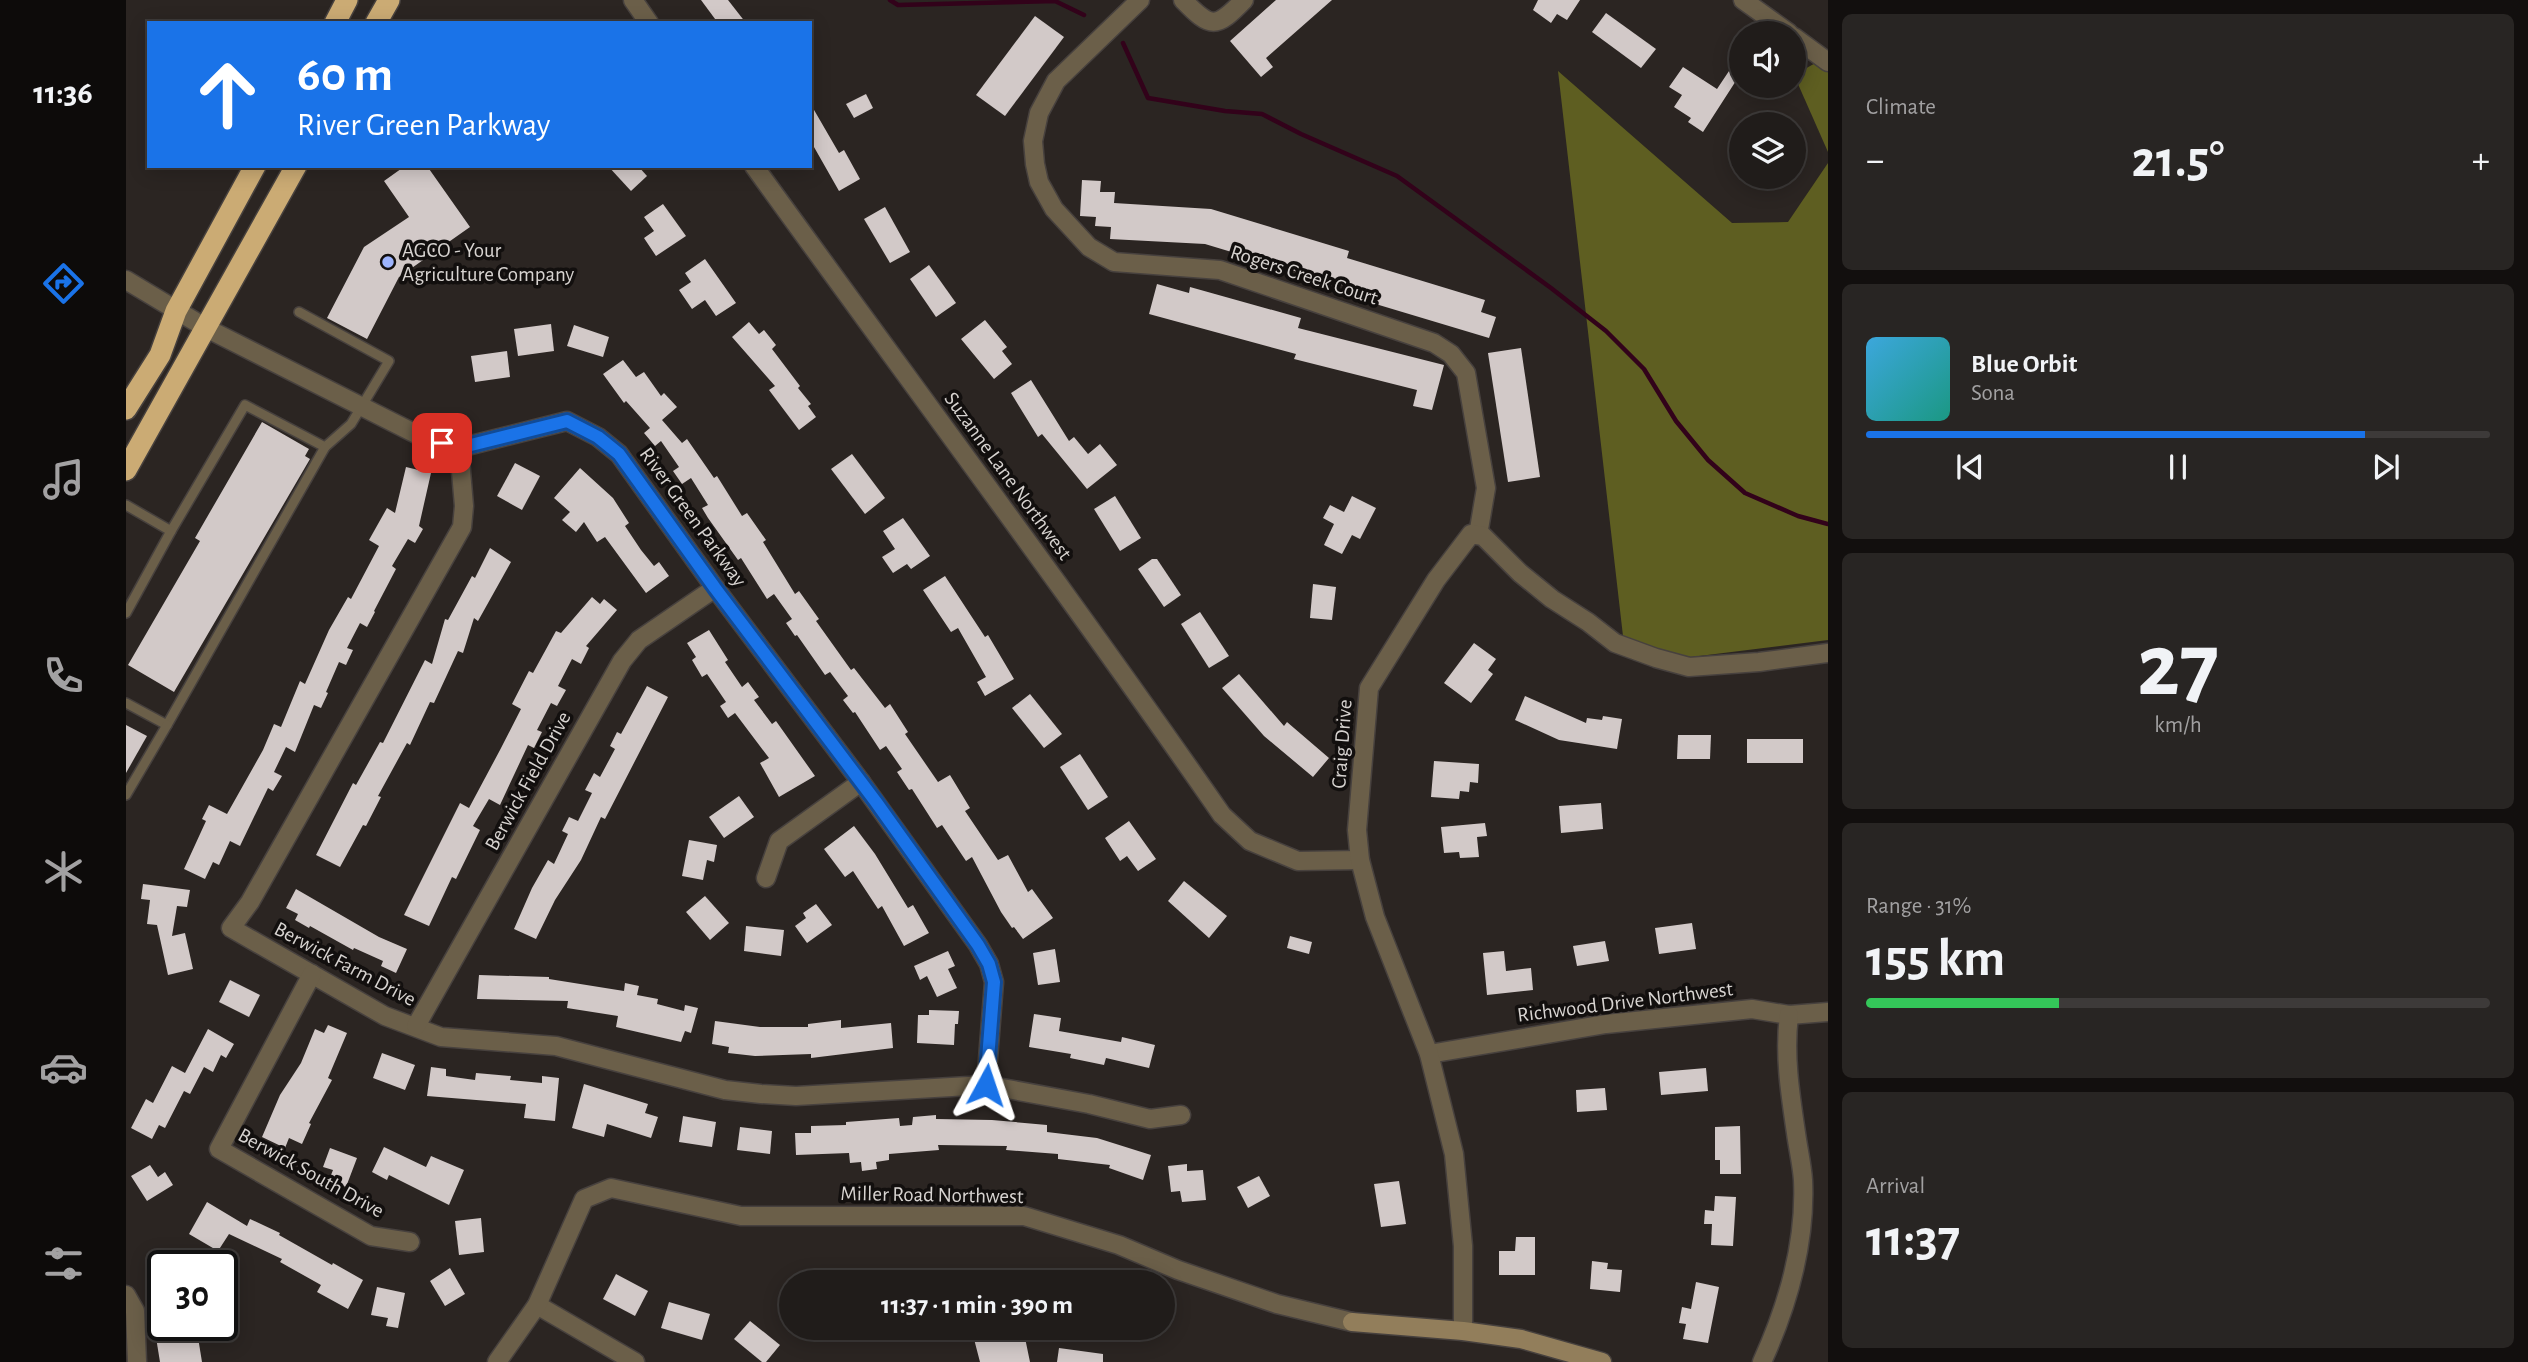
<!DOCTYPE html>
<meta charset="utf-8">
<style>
:root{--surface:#201c1a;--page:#282523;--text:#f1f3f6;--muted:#a2a1a2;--line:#3d3a39;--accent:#1a73e8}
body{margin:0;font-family:"Alegreya Sans",sans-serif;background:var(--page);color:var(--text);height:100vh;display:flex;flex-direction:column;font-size:26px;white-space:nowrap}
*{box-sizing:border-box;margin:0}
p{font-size:23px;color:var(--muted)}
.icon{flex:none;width:38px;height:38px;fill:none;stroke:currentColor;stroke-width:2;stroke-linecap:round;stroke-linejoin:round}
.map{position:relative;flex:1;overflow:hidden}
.side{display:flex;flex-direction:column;gap:14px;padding:14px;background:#120f0e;width:700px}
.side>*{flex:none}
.guide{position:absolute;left:21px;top:21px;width:665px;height:147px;border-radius:0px;box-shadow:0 4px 18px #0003,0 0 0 2px var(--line);background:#1a73e8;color:#fff;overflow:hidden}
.tools{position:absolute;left:1603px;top:21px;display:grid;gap:14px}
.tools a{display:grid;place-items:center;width:77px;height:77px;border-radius:50%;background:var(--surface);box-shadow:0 4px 18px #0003,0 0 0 2px var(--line);font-size:35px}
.speed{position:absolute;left:21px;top:1250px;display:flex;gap:14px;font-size:35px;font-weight:700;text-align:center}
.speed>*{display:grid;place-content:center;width:91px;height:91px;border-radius:50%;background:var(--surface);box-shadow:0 4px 18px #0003,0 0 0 2px var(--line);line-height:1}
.speed .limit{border:4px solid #111;border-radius:10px;background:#fff;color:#111}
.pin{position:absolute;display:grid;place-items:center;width:60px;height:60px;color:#fff;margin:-30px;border-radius:14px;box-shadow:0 4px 10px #0006}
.me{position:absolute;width:77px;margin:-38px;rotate:5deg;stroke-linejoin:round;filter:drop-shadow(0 0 5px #0008)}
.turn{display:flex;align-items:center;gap:24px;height:147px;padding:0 35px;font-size:32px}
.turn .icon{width:91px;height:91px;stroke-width:2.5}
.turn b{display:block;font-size:49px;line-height:60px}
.big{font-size:52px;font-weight:600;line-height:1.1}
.side .card{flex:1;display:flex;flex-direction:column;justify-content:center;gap:10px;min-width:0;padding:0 24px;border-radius:10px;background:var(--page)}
.side .dial{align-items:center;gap:0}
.dial b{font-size:91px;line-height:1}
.song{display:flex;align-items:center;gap:21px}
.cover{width:84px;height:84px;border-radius:10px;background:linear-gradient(135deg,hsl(200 70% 55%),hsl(170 70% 35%))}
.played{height:7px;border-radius:4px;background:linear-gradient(90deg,var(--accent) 80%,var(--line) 80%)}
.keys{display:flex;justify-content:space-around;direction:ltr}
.heat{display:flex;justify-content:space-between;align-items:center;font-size:38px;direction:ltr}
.charge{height:10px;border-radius:5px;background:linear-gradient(90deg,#34c759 31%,var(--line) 0)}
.trip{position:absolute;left:653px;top:1270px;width:396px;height:70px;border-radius:35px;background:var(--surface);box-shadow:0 4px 18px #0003,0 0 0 2px var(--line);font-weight:600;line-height:70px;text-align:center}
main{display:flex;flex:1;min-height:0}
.dock{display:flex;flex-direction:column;width:126px;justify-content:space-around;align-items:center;background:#0d0b0a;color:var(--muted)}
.dock .icon{width:49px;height:49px}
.dock .active{color:var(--accent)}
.dock b{font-size:32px;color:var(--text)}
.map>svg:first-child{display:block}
.forest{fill:#5e5e21}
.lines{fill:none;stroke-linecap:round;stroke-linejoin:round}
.stream{stroke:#32021a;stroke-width:4.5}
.building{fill:#d2c9c8}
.lane-casing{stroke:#47413e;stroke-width:12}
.street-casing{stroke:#47413e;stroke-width:21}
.secondary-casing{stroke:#47413e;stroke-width:21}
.highway-casing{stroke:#47413e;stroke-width:24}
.lane{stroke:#6b5f49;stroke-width:9}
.street{stroke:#6b5f49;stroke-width:18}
.secondary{stroke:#927e5b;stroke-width:18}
.highway{stroke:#cbab74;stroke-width:21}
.route-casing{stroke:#114b97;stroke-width:18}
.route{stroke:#1a73e8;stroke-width:12}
.poi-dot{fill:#9db4fd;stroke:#120f0e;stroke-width:2.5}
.labels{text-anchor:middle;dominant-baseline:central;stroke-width:7;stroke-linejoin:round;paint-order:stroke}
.poi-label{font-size:21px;fill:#d7d3d0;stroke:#120f0e;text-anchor:start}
.street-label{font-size:21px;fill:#d7d3d0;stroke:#120f0e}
</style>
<main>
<nav class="dock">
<b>11:36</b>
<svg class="icon active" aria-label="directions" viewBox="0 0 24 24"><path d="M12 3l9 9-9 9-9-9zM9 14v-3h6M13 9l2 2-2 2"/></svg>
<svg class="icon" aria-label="music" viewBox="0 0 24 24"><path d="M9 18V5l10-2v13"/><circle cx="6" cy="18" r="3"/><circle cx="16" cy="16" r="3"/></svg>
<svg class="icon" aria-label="phone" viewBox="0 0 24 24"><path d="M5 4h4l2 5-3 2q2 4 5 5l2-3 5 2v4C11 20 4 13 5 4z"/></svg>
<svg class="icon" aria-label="climate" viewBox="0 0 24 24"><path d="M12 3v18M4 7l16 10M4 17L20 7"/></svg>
<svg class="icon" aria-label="car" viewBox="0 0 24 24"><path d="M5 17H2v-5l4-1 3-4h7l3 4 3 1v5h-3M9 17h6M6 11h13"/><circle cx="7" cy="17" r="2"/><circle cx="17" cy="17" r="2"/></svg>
<svg class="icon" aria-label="filters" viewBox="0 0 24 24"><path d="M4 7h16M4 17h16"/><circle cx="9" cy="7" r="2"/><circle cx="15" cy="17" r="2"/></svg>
</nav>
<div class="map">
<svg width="1702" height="1362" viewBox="0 0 1702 1362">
<rect width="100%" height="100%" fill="#2b2522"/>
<g class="forest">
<polygon points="1702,56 1702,152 1668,75"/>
<polygon points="1432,71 1606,223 1662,222 1702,163 1702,640 1557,658 1497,636"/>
</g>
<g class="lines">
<g class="stream">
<polyline points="764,0 772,5 929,1 958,15"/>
<polyline points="997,43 1022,98 1099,111 1136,114 1175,134 1271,176 1425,288 1480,331 1518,369 1550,421 1582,460 1619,493 1672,516 1702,524"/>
</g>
</g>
<g class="building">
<polygon points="575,0 602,0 620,23 592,23"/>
<polygon points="1150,0 1206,0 1140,58 1147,67 1135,77 1104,41"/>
<polygon points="1412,0 1454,0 1441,20 1431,14 1425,23 1407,10"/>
<polygon points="1480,13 1530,49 1515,68 1466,32"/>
<polygon points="909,16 938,37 879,116 850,95"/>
<polygon points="1609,62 1615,66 1615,73 1577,132 1562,122 1565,118 1548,107 1556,95 1543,87 1557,67 1591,89"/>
<polygon points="740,94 747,108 728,118 720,104"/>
<polygon points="684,103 713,153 718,150 734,179 713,191 684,140"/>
<polygon points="279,166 301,166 344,227 273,277 241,339 201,318 238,247 283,217 258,181"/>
<polygon points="482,166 512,166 521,176 505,191"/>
<polygon points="956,180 975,181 974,192 989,192 988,203 1085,209 1223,251 1221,258 1359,300 1355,312 1370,317 1363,338 1223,296 1225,288 1079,244 984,239 985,227 969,226 970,217 954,216"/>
<polygon points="537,204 560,236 530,256 518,238 528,231 518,217"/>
<polygon points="759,207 784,252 764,263 738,219"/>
<polygon points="579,259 610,303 590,316 579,300 566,309 553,290 565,282 559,273"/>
<polygon points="803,265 830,303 810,317 784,279"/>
<polygon points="1031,284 1063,293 1064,287 1175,318 1172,328 1318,365 1306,410 1287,406 1291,390 1168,359 1170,354 1023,314"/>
<polygon points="859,320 881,347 876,351 886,364 868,379 835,339"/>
<polygon points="623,322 633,334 638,330 650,345 646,349 674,386 672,388 685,404 682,406 690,417 673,430 643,390 649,386 606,337"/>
<polygon points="425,324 428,351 392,356 388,329"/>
<polygon points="448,325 483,337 477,357 441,346"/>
<polygon points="1395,348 1414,477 1382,482 1362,353"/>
<polygon points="381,351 384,377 349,382 345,356"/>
<polygon points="497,360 510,377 518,372 535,396 538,393 551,407 536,420 556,443 561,439 588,478 591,476 616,516 621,513 640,540 637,542 669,594 673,591 693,619 690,621 725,670 728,668 759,708 764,704 782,732 779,734 812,782 824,775 844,808 839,811 872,860 882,855 902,892 906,889 927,918 897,939 888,927 886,928 875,912 846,857 840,861 816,825 811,828 786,789 783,790 771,772 776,769 760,746 754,750 729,712 727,713 717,700 722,696 704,672 699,675 671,635 669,636 660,623 666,619 648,594 641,599 615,558 612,560 582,518 576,508 582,505 565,478 556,484 547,471 553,467 535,441 529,446 518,433 524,428 500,401 498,403 477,374"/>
<polygon points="905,380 943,441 948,437 962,454 974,444 991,465 961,489 916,434 912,437 885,393"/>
<polygon points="136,422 183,449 179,456 184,459 48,692 2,665 74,541 69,538"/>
<polygon points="726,454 759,498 739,514 705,469"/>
<polygon points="389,463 414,476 396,510 371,496"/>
<polygon points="280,467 305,473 293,526 297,529 289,543 282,539 266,566 270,569 248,611 249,612 241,627 234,623 221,648 227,650 220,665 213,662 200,692 202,693 195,708 188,705 169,752 160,747 148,772 156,776 147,791 142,788 114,846 104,841 93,865 87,862 79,879 58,869 80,821 76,819 83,805 101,814 137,750 148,724 155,727 174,681 179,684 203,630 222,597 225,599 253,546 243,540 261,508 269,513"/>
<polygon points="454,468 487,498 503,523 499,526 515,550 528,566 533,562 543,576 520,593 479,537 471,542 458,522 450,532 436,520 444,512 428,498"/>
<polygon points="989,496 1015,538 994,551 968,509"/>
<polygon points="1226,496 1250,508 1234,539 1226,535 1216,554 1198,545 1208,524 1197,518 1204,505 1218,512"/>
<polygon points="777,518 804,556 785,569 781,564 767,573 756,557 769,549 757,531"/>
<polygon points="364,548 385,562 352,621 348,618 337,653 332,651 308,703 304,702 284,745 281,743 252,796 255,797 240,826 237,825 214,867 190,855 227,783 230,785 254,742 257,743 299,660 306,664 319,619 322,620 346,576 349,578"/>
<polygon points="1026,559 1031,559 1055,595 1038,607 1012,569"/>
<polygon points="819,576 859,637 862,635 888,679 859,696 851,682 860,677 832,628 825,632 797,590"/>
<polygon points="1187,584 1210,587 1206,620 1184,618"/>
<polygon points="466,597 474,604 478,599 491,610 460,646 463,648 455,664 446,659 432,686 440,690 431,706 425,703 411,730 416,732 408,748 402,745 374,805 363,799 347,826 354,830 330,879 326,877 303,926 278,915 334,803 343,808 374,750 395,709 386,704 403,671 407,673 430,631 435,633"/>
<polygon points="1074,612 1103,656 1083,668 1055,624"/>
<polygon points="583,630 602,660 599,662 616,687 622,682 633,697 628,700 646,724 650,721 689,776 653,797 634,763 643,758 609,713 602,718 594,706 600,702 581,674 576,677 566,660 570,657 561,643"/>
<polygon points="1348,643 1370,659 1362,670 1367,674 1345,703 1318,683"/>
<polygon points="1113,674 1158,726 1161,722 1203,758 1187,777 1138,736 1096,688"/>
<polygon points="521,686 542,697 479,819 475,817 455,860 429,900 410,939 388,929 406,888 422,860 428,864 442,834 436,831 443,817 452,821 466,793 459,790 468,773 474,777 489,749 484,746 491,732 495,734"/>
<polygon points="904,694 936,734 918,748 886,708"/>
<polygon points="1399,696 1460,723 1461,718 1476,720 1477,716 1496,719 1491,749 1433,740 1389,720"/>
<polygon points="0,725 21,736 0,773"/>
<polygon points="1552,735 1585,735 1584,759 1551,759"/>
<rect x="1621" y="739" width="56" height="24"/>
<polygon points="954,754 982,797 962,810 934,767"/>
<polygon points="1308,761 1353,764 1352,783 1344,782 1343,792 1334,791 1333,799 1305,797"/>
<polygon points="613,796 628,817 598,838 583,817"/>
<polygon points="1475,803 1477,829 1435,833 1433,806"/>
<polygon points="1003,821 1030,859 1012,871 1001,856 994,861 979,838"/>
<polygon points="1359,823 1361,836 1351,837 1353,857 1334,858 1333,852 1318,853 1315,827"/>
<polygon points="728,826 749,854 782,908 787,905 803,933 778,946 756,906 752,909 727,871 719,877 698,849"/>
<polygon points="563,840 591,845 588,862 581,860 577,880 556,876"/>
<polygon points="1058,881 1101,916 1083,938 1042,901"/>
<polygon points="17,884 64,890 61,907 51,906 46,936 59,933 67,969 42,975 31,925 21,924 24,900 15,899"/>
<polygon points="170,889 253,937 281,949 270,973 255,966 257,961 228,948 227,950 184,926 183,928 169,920 172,914 160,908"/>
<polygon points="579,896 603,923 584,940 560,912"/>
<polygon points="690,904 706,925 681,943 669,926 680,918 677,913"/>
<polygon points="1566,923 1570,949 1533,954 1529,928"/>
<polygon points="620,926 658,930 655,956 618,951"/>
<polygon points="1164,936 1186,942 1183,954 1161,948"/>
<polygon points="1479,941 1483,961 1451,966 1447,946"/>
<polygon points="929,949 934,982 912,985 907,953"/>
<polygon points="822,951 829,966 822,969 831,988 811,997 801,976 794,980 788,966"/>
<polygon points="1378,951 1380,971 1405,968 1407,990 1361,995 1357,953"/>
<polygon points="353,975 423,977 423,979 498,991 499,983 513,986 511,995 532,999 531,1004 558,1011 559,1005 572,1008 565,1033 559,1031 555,1042 490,1027 492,1016 441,1008 442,1001 351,999"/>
<polygon points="104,980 134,995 123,1017 93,1002"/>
<polygon points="803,1010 833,1011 832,1024 829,1024 828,1045 791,1043 792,1015 803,1015"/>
<polygon points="908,1014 935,1018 933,1031 995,1042 996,1037 1029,1045 1023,1068 980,1058 978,1065 944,1058 945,1054 903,1047"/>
<polygon points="715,1020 715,1028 765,1023 767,1048 685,1058 685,1054 629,1056 602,1053 603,1047 586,1044 589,1021 634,1027 682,1027 682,1024"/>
<polygon points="202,1025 221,1033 202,1078 206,1080 183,1123 185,1124 176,1144 163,1138 159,1148 136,1137 154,1095 175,1063 189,1029 198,1033"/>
<polygon points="82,1029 108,1044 100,1058 95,1055 87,1072 78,1067 64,1094 58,1091 39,1128 33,1125 26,1139 5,1128 20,1099 27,1103 46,1066 59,1073"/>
<polygon points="256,1053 289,1065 279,1090 247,1078"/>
<polygon points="305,1067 320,1069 320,1076 349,1080 350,1073 385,1076 384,1080 416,1083 416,1076 433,1078 429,1121 398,1118 400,1104 301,1096"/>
<polygon points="1580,1068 1582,1091 1535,1095 1533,1072"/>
<polygon points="458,1084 522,1104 519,1113 532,1117 525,1138 481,1124 478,1137 446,1128"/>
<polygon points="1479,1088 1481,1110 1451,1112 1450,1090"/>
<polygon points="810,1115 810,1119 866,1120 921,1125 921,1132 971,1138 1025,1155 1017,1180 983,1168 984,1165 932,1159 932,1154 880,1150 881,1146 812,1145 813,1150 763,1154 763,1160 750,1162 751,1169 736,1171 735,1162 724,1163 723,1153 670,1155 669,1133 685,1133 685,1126 720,1125 720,1122 773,1118 774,1126 786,1125 787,1117"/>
<polygon points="557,1116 590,1122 586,1147 553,1142"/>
<polygon points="1614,1126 1615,1174 1594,1174 1594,1160 1589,1160 1589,1127"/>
<polygon points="614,1127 646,1131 644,1154 611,1150"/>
<polygon points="258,1147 300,1167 305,1156 338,1170 323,1205 263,1175 261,1180 246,1172"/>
<polygon points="204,1148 231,1158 220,1187 203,1180 207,1170 197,1167"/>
<polygon points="1061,1164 1061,1171 1077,1170 1080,1200 1056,1202 1054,1191 1045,1192 1042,1166"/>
<polygon points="24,1165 32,1177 39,1172 47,1185 21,1201 5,1176"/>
<polygon points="1133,1176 1144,1196 1122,1208 1111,1187"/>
<polygon points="1273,1181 1280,1224 1255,1227 1248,1184"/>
<polygon points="1589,1196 1610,1197 1607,1246 1585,1245 1586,1224 1578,1224 1579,1210 1588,1211"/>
<polygon points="81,1202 121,1226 124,1219 154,1233 153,1235 206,1265 207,1263 237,1280 222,1309 191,1292 195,1285 154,1262 156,1259 103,1234 92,1251 63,1234"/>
<polygon points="355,1218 358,1252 333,1255 329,1221"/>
<polygon points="1390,1237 1409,1237 1409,1275 1373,1275 1373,1251 1389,1251"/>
<polygon points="1466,1261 1482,1263 1481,1269 1496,1270 1494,1292 1464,1289"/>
<polygon points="324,1268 339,1294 319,1306 304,1281"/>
<polygon points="490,1274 522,1291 509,1316 477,1299"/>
<polygon points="1570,1282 1593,1287 1582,1343 1557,1339 1560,1324 1553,1323 1556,1307 1565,1309"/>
<polygon points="251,1287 279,1293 272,1328 260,1326 262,1318 245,1315"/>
<polygon points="543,1302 584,1314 576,1340 535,1328"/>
<polygon points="624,1321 654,1345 640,1362 636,1362 608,1339"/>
<polygon points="28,1325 70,1325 76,1362 34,1362"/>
<polygon points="888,1330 889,1336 898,1333 904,1362 854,1362 848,1339"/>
<polygon points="933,1348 977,1354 977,1362 931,1362"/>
</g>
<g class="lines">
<g class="lane-casing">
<g id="lane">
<polyline points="0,505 45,531 119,405 199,447 225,424 263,361 173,312"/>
<polyline points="0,613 45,531"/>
<polyline points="0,703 41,725 199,447"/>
<polyline points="0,795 41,725"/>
</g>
</g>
<g class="street-casing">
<g id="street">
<polyline points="507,0 523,23"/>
<polyline points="1014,0 930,81 913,113 907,141 909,164 913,182 928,209 963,247 988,262 1094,270 1308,343 1325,354 1340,373 1360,488 1352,535"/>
<path d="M1057,0C1085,29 1090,29 1118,0"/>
<polyline points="1617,0 1663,33"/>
<polyline points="1668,37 1702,62"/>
<path d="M628,166C784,382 944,596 1096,815L1124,841L1172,861L1234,860"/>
<polyline points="0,280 80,328 298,438 333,448 441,421 472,437 493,454 589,588 735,782 852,945 863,964 868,982 860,1085"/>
<polyline points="333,448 338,506 336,527 124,902 105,928 259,1016 315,1037 430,1046 599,1090 635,1094 670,1096 860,1085 963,1104 1024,1119 1055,1115"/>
<polyline points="640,878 653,841 735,782"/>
<polyline points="186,974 93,1149 245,1236 284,1242"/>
<polyline points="290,1026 496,661 513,640 589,588"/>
<polyline points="1303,1054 1480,1024 1626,1009 1663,1015 1702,1012"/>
<polyline points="0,1295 9,1311 11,1362"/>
<polyline points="411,1305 509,1362"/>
<polyline points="1337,1331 1337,1246 1328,1154 1303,1054 1249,917 1234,860 1231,830 1243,688 1310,580 1345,534 1357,536 1394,573 1426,599 1462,622 1489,643 1530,658 1563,667 1633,662 1702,653"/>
<polyline points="371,1362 411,1305 458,1199 485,1188 615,1216 898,1216 993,1245 1052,1270 1151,1304 1226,1322"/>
<path d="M1636,1362C1662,1305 1680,1244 1677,1180C1676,1165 1672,1148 1670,1133C1664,1093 1658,1054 1663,1015"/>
</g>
</g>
<g class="secondary-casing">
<polyline id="secondary" points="1226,1322 1337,1331 1395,1339 1476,1362"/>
</g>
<g class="highway-casing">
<g id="highway">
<polyline points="209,23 221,0"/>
<polyline points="250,23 263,0"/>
<polyline points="0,409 34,355 50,311 129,166"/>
<polyline points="0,470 170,166"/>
</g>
</g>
<use href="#lane" class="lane"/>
<use href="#street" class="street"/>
<use href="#secondary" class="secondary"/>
<use href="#highway" class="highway"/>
</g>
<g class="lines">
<g class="route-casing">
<polyline id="route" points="316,443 333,448 441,421 472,437 493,454 589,588 750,802 852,945 863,964 868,982 860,1085"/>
</g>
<use href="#route" class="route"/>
</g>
<circle class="poi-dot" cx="262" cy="262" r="7"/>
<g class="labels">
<g class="poi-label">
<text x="276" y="250">AGCO - Your<tspan x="276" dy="24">Agriculture Company</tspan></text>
</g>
<g class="street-label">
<text transform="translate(1178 275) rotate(18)">Rogers Creek Court</text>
<text transform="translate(882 476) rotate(54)">Suzanne Lane Northwest</text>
<text transform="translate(567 517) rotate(54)">River Green Parkway</text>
<text transform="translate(1216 744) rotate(-86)">Craig Drive</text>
<text transform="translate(402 781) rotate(-61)">Berwick Field Drive</text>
<text transform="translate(219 964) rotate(28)">Berwick Farm Drive</text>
<text transform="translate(1499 1002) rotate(-7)">Richwood Drive Northwest</text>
<text transform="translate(185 1173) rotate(29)">Berwick South Drive</text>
<text transform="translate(806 1195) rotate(1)">Miller Road Northwest</text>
</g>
</g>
</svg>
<div class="tools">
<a><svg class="icon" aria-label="sound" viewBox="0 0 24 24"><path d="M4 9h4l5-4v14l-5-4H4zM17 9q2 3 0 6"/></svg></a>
<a><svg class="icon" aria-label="layers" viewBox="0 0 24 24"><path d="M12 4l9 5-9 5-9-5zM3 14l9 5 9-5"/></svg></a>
</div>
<div class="speed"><div class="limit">30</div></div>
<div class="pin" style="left:316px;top:443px;background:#d93025"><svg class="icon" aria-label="arrive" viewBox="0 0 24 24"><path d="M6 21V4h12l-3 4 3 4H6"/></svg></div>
<svg class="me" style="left:860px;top:1085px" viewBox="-20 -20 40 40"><path d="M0-17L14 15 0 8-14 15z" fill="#1a73e8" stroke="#fff" stroke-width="4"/></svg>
<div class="trip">11:37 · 1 min · 390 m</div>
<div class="guide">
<div class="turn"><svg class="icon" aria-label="ahead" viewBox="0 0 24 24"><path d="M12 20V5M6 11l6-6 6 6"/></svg><div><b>60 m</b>River Green Parkway</div></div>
</div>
</div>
<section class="side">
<div class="card"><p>Climate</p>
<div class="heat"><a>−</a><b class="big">21.5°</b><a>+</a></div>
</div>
<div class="card">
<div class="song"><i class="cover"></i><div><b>Blue Orbit</b><p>Sona</p></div></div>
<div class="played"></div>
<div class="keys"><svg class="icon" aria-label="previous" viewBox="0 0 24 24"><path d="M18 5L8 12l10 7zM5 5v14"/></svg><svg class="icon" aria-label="pause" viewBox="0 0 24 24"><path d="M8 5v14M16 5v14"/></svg><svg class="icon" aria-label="next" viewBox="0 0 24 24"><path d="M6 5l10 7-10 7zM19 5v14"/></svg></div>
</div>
<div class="card dial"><b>27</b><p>km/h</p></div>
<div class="card"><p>Range · 31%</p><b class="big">155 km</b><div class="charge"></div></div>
<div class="card"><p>Arrival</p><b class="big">11:37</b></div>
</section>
</main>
